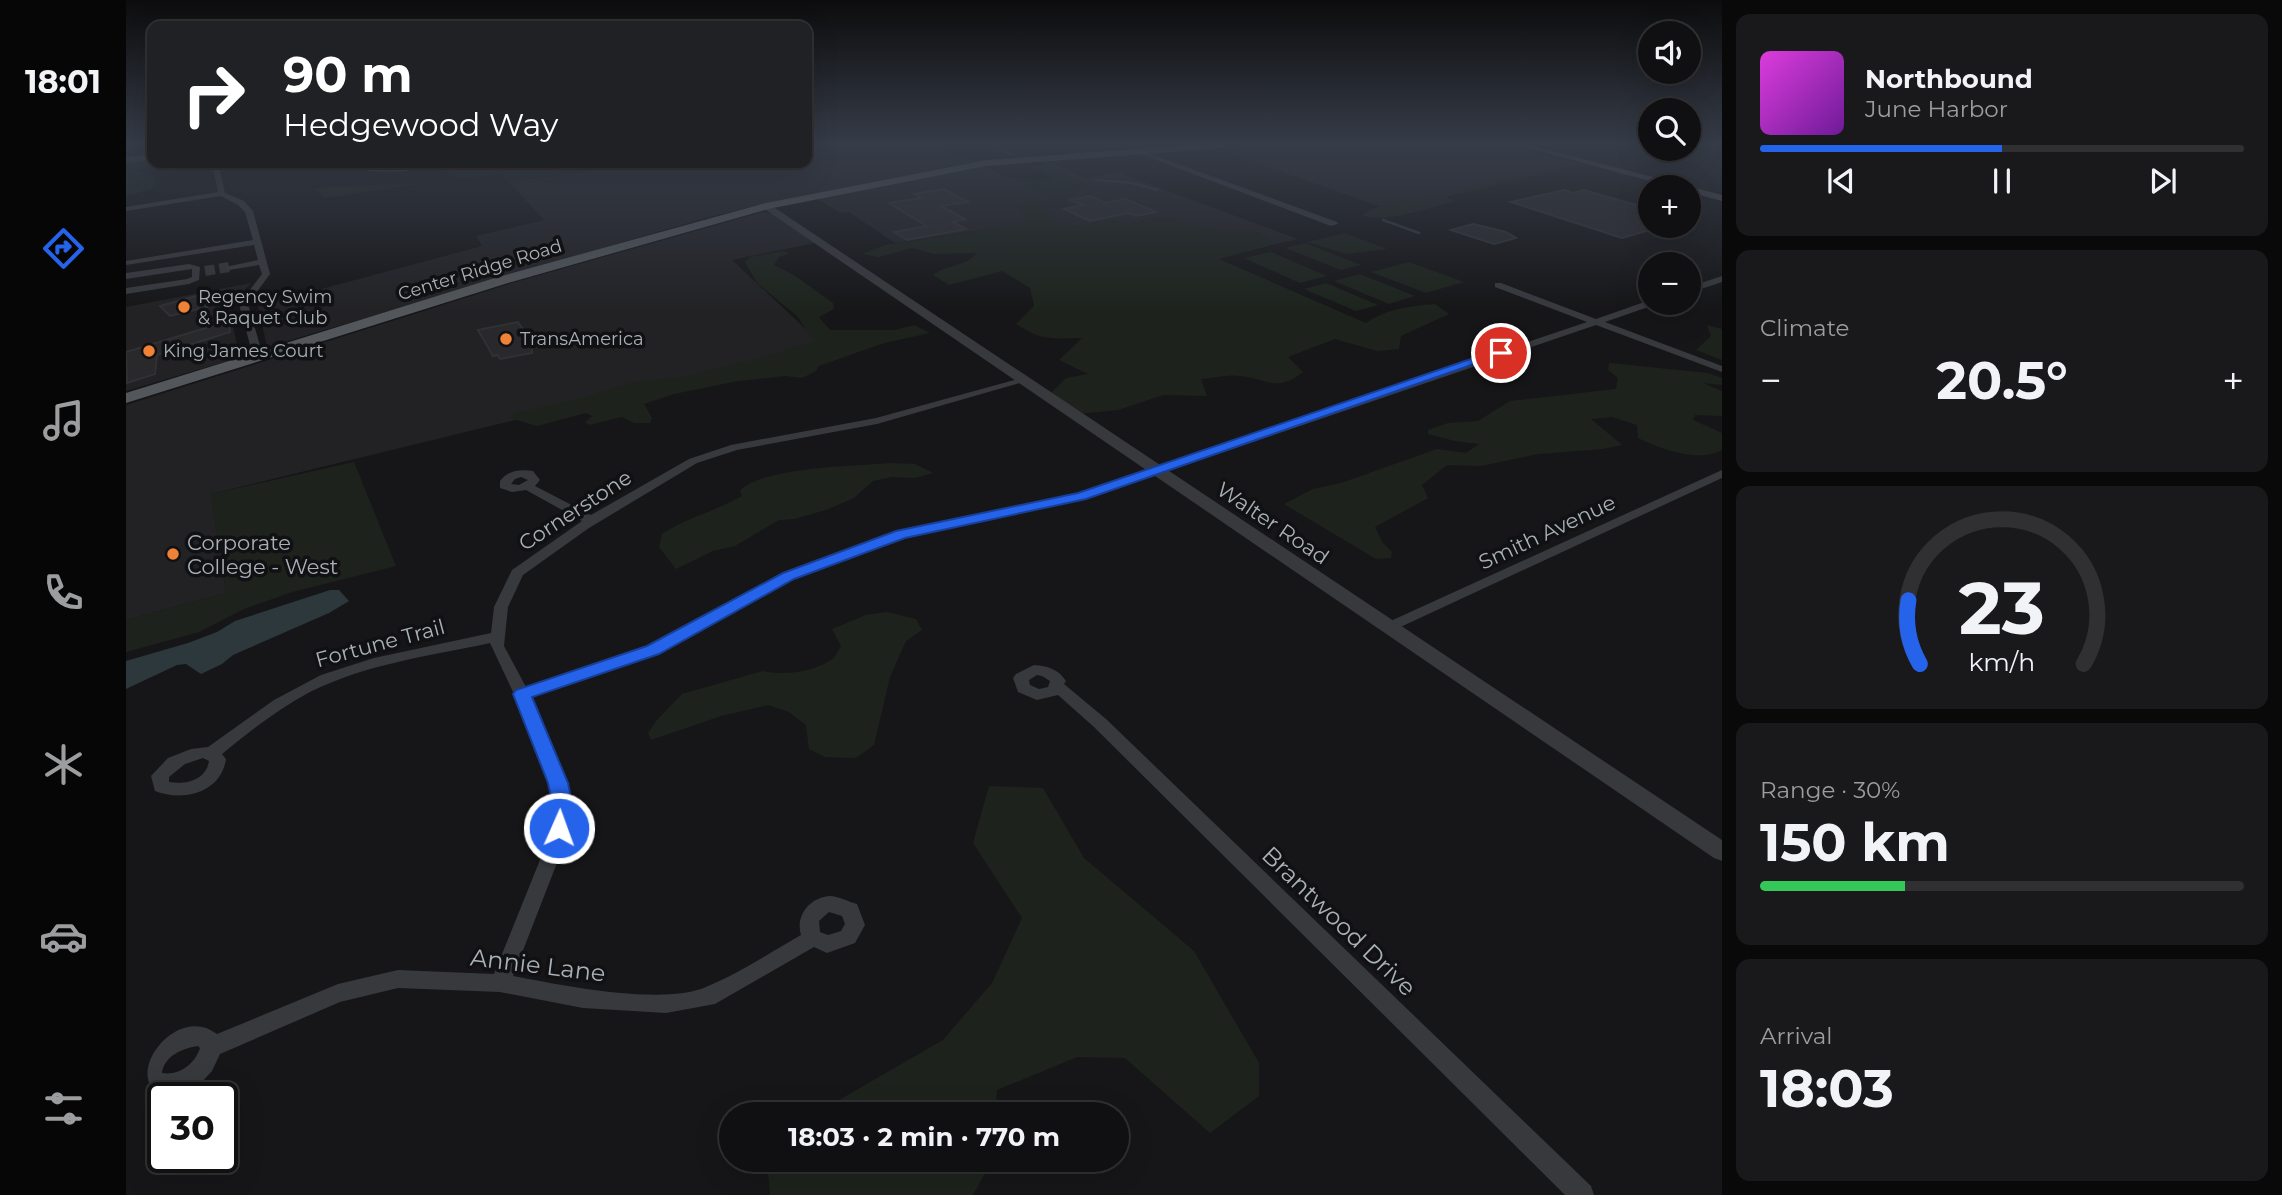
<!DOCTYPE html>
<meta charset="utf-8">
<style>
:root{--surface:#101012;--page:#19191b;--text:#f1f3f6;--muted:#9c9d9f;--line:#303032;--accent:#2563eb}
body{margin:0;font-family:Montserrat,sans-serif;background:var(--page);color:var(--text);height:100vh;display:flex;flex-direction:column;font-size:26px;white-space:nowrap}
*{box-sizing:border-box;margin:0}
p{font-size:23px;color:var(--muted)}
.icon{flex:none;width:38px;height:38px;fill:none;stroke:currentColor;stroke-width:2;stroke-linecap:round;stroke-linejoin:round}
.map{position:relative;flex:1;overflow:hidden}
.side{display:flex;flex-direction:column;gap:14px;padding:14px;background:#09090a;width:560px}
.side>*{flex:none}
.guide{position:absolute;left:21px;top:21px;width:665px;height:147px;border-radius:14px;box-shadow:0 7px 28px #0002,0 0 0 2px var(--line);background:#202124;color:#fff;overflow:hidden}
.buttons{position:absolute;left:1512px;top:21px;display:grid;gap:14px}
.buttons a{display:grid;place-items:center;width:63px;height:63px;border-radius:50%;background:var(--surface);box-shadow:0 7px 28px #0002,0 0 0 2px var(--line);font-size:35px}
.speed{position:absolute;left:21px;top:1082px;display:flex;gap:14px;font-size:35px;font-weight:700;text-align:center}
.speed>*{display:grid;place-content:center;width:91px;height:91px;border-radius:50%;background:var(--surface);box-shadow:0 7px 28px #0002,0 0 0 2px var(--line);line-height:1}
.speed .limit{border:4px solid #111;border-radius:10px;background:#fff;color:#111}
.pin{position:absolute;display:grid;place-items:center;width:60px;height:60px;color:#fff;margin:-30px;border:4px solid #fff;border-radius:50%;box-shadow:0 2px 7px #0007}
.me{position:absolute;width:77px;margin:-38px;rotate:2deg;stroke-linejoin:round;filter:drop-shadow(0 0 5px #0008)}
.turn{display:flex;align-items:center;gap:24px;height:147px;padding:0 21px;font-size:32px}
.turn .icon{width:91px;height:91px;stroke-width:2.5}
.turn b{display:block;font-size:49px;line-height:60px}
.big{font-size:52px;font-weight:700;line-height:1.1}
.side .tile{flex:1;display:flex;flex-direction:column;justify-content:center;gap:10px;min-width:0;padding:0 24px;border-radius:14px;background:var(--page)}
.side .dial{align-items:center;gap:0}
.dial svg{height:182px;overflow:visible;fill:none;stroke:var(--line);stroke-width:7;stroke-linecap:round;text-anchor:middle}
.dial text{fill:var(--text);stroke:none}
.song{display:flex;align-items:center;gap:21px}
.cover{width:84px;height:84px;border-radius:10px;background:linear-gradient(135deg,hsl(300 70% 55%),hsl(280 70% 35%))}
.played{height:7px;border-radius:4px;background:linear-gradient(90deg,var(--accent) 50%,var(--line) 50%)}
.keys{display:flex;justify-content:space-around;direction:ltr}
.heat{display:flex;justify-content:space-between;align-items:center;font-size:38px;direction:ltr}
.charge{height:10px;border-radius:5px;background:linear-gradient(90deg,#34c759 30%,var(--line) 0)}
.trip{position:absolute;left:593px;top:1102px;width:410px;height:70px;border-radius:35px;background:var(--surface);box-shadow:0 7px 28px #0002,0 0 0 2px var(--line);font-weight:700;line-height:70px;text-align:center}
main{display:flex;flex:1;min-height:0}
.tabs{display:flex;flex-direction:column;width:126px;justify-content:space-around;align-items:center;background:#060607;color:var(--muted)}
.tabs .icon{width:49px;height:49px}
.tabs .active{color:var(--accent)}
.tabs b{font-size:32px;color:var(--text)}
.map>svg:first-child{display:block}
.built{fill:#222225}
.green{fill:#1d231c}
.water{fill:#2c383b}
.lines{fill:none;stroke-linecap:round;stroke-linejoin:round}
.stream{stroke:#2c383b;stroke-width:2.5}
.building{fill:#29292c;stroke:#303134;stroke-width:2}
.minor-tunnel{stroke:#333538;stroke-width:10;stroke-dasharray:10 4.5;stroke-linecap:butt}
.minor{fill:#37393d;fill-rule:evenodd}
.tertiary{fill:#37393d;fill-rule:evenodd}
.secondary{fill:#45494d;fill-rule:evenodd}
.primary{fill:#53575b;fill-rule:evenodd}
.route{fill:#2563eb;stroke:#184099;stroke-width:2}
.poi-dot{fill:#ee8237;stroke:#111113;stroke-width:2.5}
.labels{text-anchor:middle;dominant-baseline:central;stroke-width:7;stroke-linejoin:round;paint-order:stroke}
.far-street-label{font-size:18px;fill:#a8b1b7;stroke:#111113}
.far-poi-label{font-size:18px;fill:#a8b1b7;stroke:#111113;text-anchor:start}
.street-label{font-size:21px;fill:#a8b1b7;stroke:#111113}
.poi-label{font-size:21px;fill:#a8b1b7;stroke:#111113;text-anchor:start}
.near-street-label{font-size:24px;fill:#a8b1b7;stroke:#111113}
</style>
<main>
<nav class="tabs">
<b>18:01</b>
<svg class="icon active" aria-label="directions" viewBox="0 0 24 24"><path d="M12 3l9 9-9 9-9-9zM9 14v-3h6M13 9l2 2-2 2"/></svg>
<svg class="icon" aria-label="music" viewBox="0 0 24 24"><path d="M9 18V5l10-2v13"/><circle cx="6" cy="18" r="3"/><circle cx="16" cy="16" r="3"/></svg>
<svg class="icon" aria-label="phone" viewBox="0 0 24 24"><path d="M5 4h4l2 5-3 2q2 4 5 5l2-3 5 2v4C11 20 4 13 5 4z"/></svg>
<svg class="icon" aria-label="climate" viewBox="0 0 24 24"><path d="M12 3v18M4 7l16 10M4 17L20 7"/></svg>
<svg class="icon" aria-label="car" viewBox="0 0 24 24"><path d="M5 17H2v-5l4-1 3-4h7l3 4 3 1v5h-3M9 17h6M6 11h13"/><circle cx="7" cy="17" r="2"/><circle cx="17" cy="17" r="2"/></svg>
<svg class="icon" aria-label="filters" viewBox="0 0 24 24"><path d="M4 7h16M4 17h16"/><circle cx="9" cy="7" r="2"/><circle cx="15" cy="17" r="2"/></svg>
</nav>
<div class="map">
<svg width="1596" height="1195" viewBox="0 0 1596 1195">
<rect width="100%" height="100%" fill="#161618"/>
<g class="built">
<polygon points="692,145 810,145 851,161 628,206 572,220 141,347 132,306 356,246 350,236 418,220 383,182 515,163 681,163 681,146"/>
<polygon points="1150,145 1378,145 1454,164 1253,206 1094,150"/>
<polygon points="918,160 960,178 991,172 1172,239 1146,245 1142,238 1130,232 1093,232 1047,219 1000,223 985,221 947,227 936,224 917,209 941,205 946,189 962,186 918,165"/>
<polygon points="856,166 929,198 889,206 898,211 896,221 884,226 769,243 723,212 715,213 691,199"/>
<polygon points="637,212 646,214 689,243 606,260 697,345 85,494 100,593 0,620 0,405 386,283"/>
<polygon points="125,283 106,304 105,315 113,355 105,360 0,391 0,307"/>
</g>
<g class="green">
<polygon points="858,145 962,147 965,151 898,155 894,151"/>
<polygon points="26,159 26,163 39,163 4,171 27,175 30,182 24,190 0,196 0,162"/>
<polygon points="356,163 515,163 383,182 375,174 332,179 315,169"/>
<path d="M918,165L963,186L947,189L949,195L943,199L942,205L918,209L936,224L947,227L985,221L1000,223L1047,219L1093,232H1130L1142,238L1146,245L1093,259L1240,323C1260,309 1285,306 1309,304L1323,314L1275,336L1273,349L1251,351L1209,339L1162,357L1177,372C1150,393 1143,379 1114,376C1102,374 1088,378 1075,379L1081,396L1037,395L992,410L952,414L924,394L940,378L962,374L933,360L956,338C924,338 918,342 890,324L908,306L904,288L876,271L823,285L807,275C822,263 836,269 851,253L809,254L786,248L753,257L736,254L759,245L884,226L896,221L898,211L888,205L928,198L884,178L915,181L926,178L904,167Z"/>
<path d="M1431,169L1436,170L1319,197L1330,201C1307,207 1257,224 1236,215L1253,206Z"/>
<polygon points="292,184 198,198 189,189 199,186"/>
<polygon points="1219,233 1261,249 1220,254 1181,242"/>
<polygon points="1179,243 1235,265 1215,270 1159,248"/>
<polygon points="657,251 664,253 653,257 648,265 668,275 707,303 708,309 693,317 704,330 769,330 788,325 804,333 758,343 693,366 690,371 676,378 659,376 612,381 548,394 518,404 526,418 524,423 508,423 496,417 463,425 459,422 466,416 460,413 411,426 383,418 390,413 459,397 506,382 557,377 642,356 688,341 671,316 631,283 619,262 624,257"/>
<polygon points="1145,252 1201,276 1174,283 1118,258"/>
<polygon points="1283,262 1338,282 1300,293 1245,272"/>
<polygon points="1234,274 1289,296 1263,304 1208,281"/>
<polygon points="1200,283 1252,305 1230,311 1178,289"/>
<polygon points="1581,325 1596,329 1596,360 1570,350 1585,336"/>
<path d="M1483,363L1582,373L1596,378V385L1577,383L1596,391V416L1569,415L1567,420L1596,433V450C1573,463 1534,449 1512,438L1511,425L1486,417L1465,419L1496,445L1477,449L1412,454L1355,466L1321,465L1296,485L1302,498L1249,527L1257,543L1266,552L1265,558L1250,559L1158,504L1187,489L1215,483L1311,449L1340,453L1353,444L1329,441L1302,434V430L1322,423L1352,421L1384,401L1490,389L1492,378L1482,370Z"/>
<polygon points="228,462 270,566 166,592 118,609 73,632 0,652 0,620 100,593 85,494"/>
<path d="M764,463L789,464L807,473L789,478L766,477L747,481L728,498L700,510L668,519L653,520L609,546L587,551L550,569L533,547L536,534C562,517 590,511 616,496L614,490C643,466 725,467 764,463Z"/>
<path d="M761,612L790,619L796,630L780,641L764,677L748,745L730,758L699,757L683,749L680,725L663,712L642,705L595,716L525,740L522,733L531,720L556,694L637,671C657,676 687,672 705,660C709,658 712,651 715,646L706,629L740,615Z"/>
<polygon points="863,786 917,788 958,858 1068,951 1133,1063 1133,1096 1084,1133 999,1058 951,1057 871,1090 869,1115 687,1115 817,1040 866,983 896,918 847,843"/>
<polygon points="641,1160 866,1160 847,1195 644,1195"/>
</g>
<polygon class="water" points="204,590 213,590 223,601 203,613 107,655 96,664 75,674 60,664 51,665 0,689 0,661 62,643 91,632 109,621"/>
<g class="lines">
<g class="stream">
<polyline points="860,145 888,155"/>
<polyline points="1592,145 1596,147"/>
<polyline points="970,180 1006,183 1032,190"/>
<polyline points="1257,220 1293,233"/>
</g>
</g>
<g class="building">
<polygon points="818,189 842,202 815,206 839,219 827,222 840,229 781,240 768,232 801,226 763,203 796,198 788,194"/>
<polygon points="1438,190 1447,193 1458,190 1524,209 1524,230 1496,238 1385,202"/>
<polygon points="964,196 979,203 999,199 1030,212 1010,216 1002,213 964,221 938,209 957,205 945,200"/>
<polygon points="1347,224 1380,232 1390,238 1368,244 1325,230"/>
<polygon points="70,296 81,307 44,316 34,306"/>
<polygon points="103,321 104,332 31,355 29,374 1,383 0,352"/>
<polygon points="392,322 410,347 406,348 406,353 374,359 371,355 367,356 352,330"/>
</g>
<g class="lines">
<polyline class="minor-tunnel" points="79,271 103,267"/>
<g class="minor">
<polygon points="1011,149 1211,222 1212,224 1205,226 1009,152"/>
<polygon points="86,163 92,163 99,193 118,201 127,211 144,274 122,304 137,356 132,359 127,356 113,304 136,274 133,265 103,270 99,267 132,260 128,245 0,265 0,261 127,240 119,212 112,205 95,196 0,211 0,207 92,192"/>
<path d="M218,163C228,163 236,167 245,168C263,170 285,158 300,165C281,176 236,174 218,163Z"/>
<polygon points="63,264 74,267 73,280 63,284 0,294 0,288 61,279 66,277 66,269 0,279 0,273"/>
<polygon points="1596,276 1596,282 1563,293 1563,287"/>
<path d="M1369,283H1375L1470,319L1524,300V303H1529L1528,305L1479,322L1596,366V372L1470,325L960,499L779,537L668,579L532,653L405,697L441,783L447,812L438,845L387,976C435,985 536,1006 580,987C612,974 645,952 675,935C669,916 684,897 704,896C712,896 723,902 731,904L739,925L729,943L701,953L688,947L589,1004L540,1013L457,1008L374,992L272,988L214,1002L94,1054L86,1071L75,1083L52,1093L35,1097C0,1076 40,1019 76,1027C82,1028 86,1031 91,1034L212,984L272,970L368,974L420,845L429,812L423,783L388,694L364,643C303,656 240,664 184,692C152,709 124,731 96,754L100,759C95,793 57,802 29,791L25,776L42,758L65,749L82,747L148,700L195,675L248,658L365,633L368,607L386,570L456,521L400,490L386,492L374,488V481C382,470 394,469 407,471L414,480L409,486L465,515L563,459L605,445L750,418L899,377L904,380L751,424L611,450L571,463L463,528L397,575L382,607L378,646L400,687L522,647L658,573L770,531L953,493L1461,322L1369,287ZM395,477L402,480L393,485L385,484L389,479ZM77,758L83,761C80,780 60,785 43,782V777L59,764ZM703,912L716,916L719,924L715,931L702,935L694,932L693,921ZM72,1046L74,1048C69,1064 53,1076 36,1073C38,1056 57,1048 72,1046Z"/>
<polygon points="1596,470 1596,478 1268,630 1263,632 1256,627 1258,624"/>
<path d="M908,665C922,666 932,669 940,681L938,684L980,719L1465,1186L1468,1195H1439L968,727L932,695L911,700L892,692L887,678L890,674ZM911,675L916,676L924,681L922,687L913,689L904,685L903,680Z"/>
</g>
<polygon class="tertiary" points="637,204 643,204 1596,840 1596,861 1588,858 637,208"/>
<g class="secondary">
<polygon points="1391,145 1404,145 1596,195 1596,201 1563,192 1563,187 1546,187"/>
<polygon points="26,154 26,160 0,163 0,157"/>
</g>
<polygon class="primary" points="1064,145 1101,145 1096,148 860,166 642,209 382,283 0,403 0,393 372,277 640,203 860,160"/>
</g>
<linearGradient id="sky" x2="0" y2="1"><stop stop-color="#0c0c0d"/><stop offset="0.46" stop-color="#363c48"/><stop offset="1" stop-color="#363c48" stop-opacity="0"/></linearGradient>
<rect width="1596" height="312" fill="url(#sky)"/>
<polygon class="route" points="1371,350 1380,353 960,499 779,538 668,579 533,654 406,697 442,783 448,812 441,834 433,836 426,834 423,828 428,812 422,783 387,694 390,690 521,646 657,573 770,531 952,493"/>
<g class="poi-dot">
<circle cx="58" cy="307" r="7"/>
<circle cx="380" cy="339" r="7"/>
<circle cx="23" cy="351" r="7"/>
<circle cx="47" cy="554" r="7"/>
</g>
<g class="labels">
<g class="far-street-label">
<text transform="translate(354 270) rotate(-17)">Center Ridge Road</text>
</g>
<g class="far-poi-label">
<text x="72" y="297">Regency Swim<tspan x="72" dy="21">&amp; Raquet Club</tspan></text>
<text x="394" y="339">TransAmerica</text>
<text x="37" y="351">King James Court</text>
</g>
<g class="street-label">
<text transform="translate(449 510) rotate(-33)">Cornerstone</text>
<text transform="translate(1147 523) rotate(34)">Walter Road</text>
<text transform="translate(1421 532) rotate(-25)">Smith Avenue</text>
<text transform="translate(254 643) rotate(-15)">Fortune Trail</text>
</g>
<g class="poi-label">
<text x="61" y="542">Corporate<tspan x="61" dy="24">College - West</tspan></text>
</g>
<g class="near-street-label">
<text transform="translate(1213 921) rotate(44)">Brantwood Drive</text>
<text transform="translate(412 965) rotate(7)">Annie Lane</text>
</g>
</g>
</svg>
<div class="buttons">
<a><svg class="icon" aria-label="sound" viewBox="0 0 24 24"><path d="M4 9h4l5-4v14l-5-4H4zM17 9q2 3 0 6"/></svg></a>
<a><svg class="icon" aria-label="search" viewBox="0 0 24 24"><circle cx="10" cy="10" r="6"/><path d="M15 15l6 6"/></svg></a>
<a>+</a>
<a>−</a>
</div>
<div class="speed"><div class="limit">30</div></div>
<div class="pin" style="left:1375px;top:353px;background:#d93025"><svg class="icon" aria-label="arrive" viewBox="0 0 24 24"><path d="M6 21V4h12l-3 4 3 4H6"/></svg></div>
<svg class="me" style="left:433px;top:828px" viewBox="-20 -20 40 40"><circle r="17" fill="#2563eb" stroke="#fff" stroke-width="3"/><path d="M0-11L8 9 0 5-8 9z" fill="#fff"/></svg>
<div class="trip">18:03 · 2 min · 770 m</div>
<div class="guide">
<div class="turn"><svg class="icon" aria-label="right" viewBox="0 0 24 24"><path d="M7 20v-9h11M14 6l5 5-5 5"/></svg><div><b>90 m</b>Hedgewood Way</div></div>
</div>
</div>
<section class="side">
<div class="tile">
<div class="song"><i class="cover"></i><div><b>Northbound</b><p>June Harbor</p></div></div>
<div class="played"></div>
<div class="keys"><svg class="icon" aria-label="previous" viewBox="0 0 24 24"><path d="M18 5L8 12l10 7zM5 5v14"/></svg><svg class="icon" aria-label="pause" viewBox="0 0 24 24"><path d="M8 5v14M16 5v14"/></svg><svg class="icon" aria-label="next" viewBox="0 0 24 24"><path d="M6 5l10 7-10 7zM19 5v14"/></svg></div>
</div>
<div class="tile"><p>Climate</p>
<div class="heat"><a>−</a><b class="big">20.5°</b><a>+</a></div>
</div>
<div class="tile dial"><svg viewBox="0 0 100 80">
<path d="M14 69A42 42 0 1 1 86 69"/>
<path d="M14 69A42 42 0 0 1 9 41" stroke="#2563eb"/>
<text x="50" y="56" font-size="32" font-weight="700">23</text>
<text x="50" y="72" font-size="11">km/h</text>
</svg></div>
<div class="tile"><p>Range · 30%</p><b class="big">150 km</b><div class="charge"></div></div>
<div class="tile"><p>Arrival</p><b class="big">18:03</b></div>
</section>
</main>
